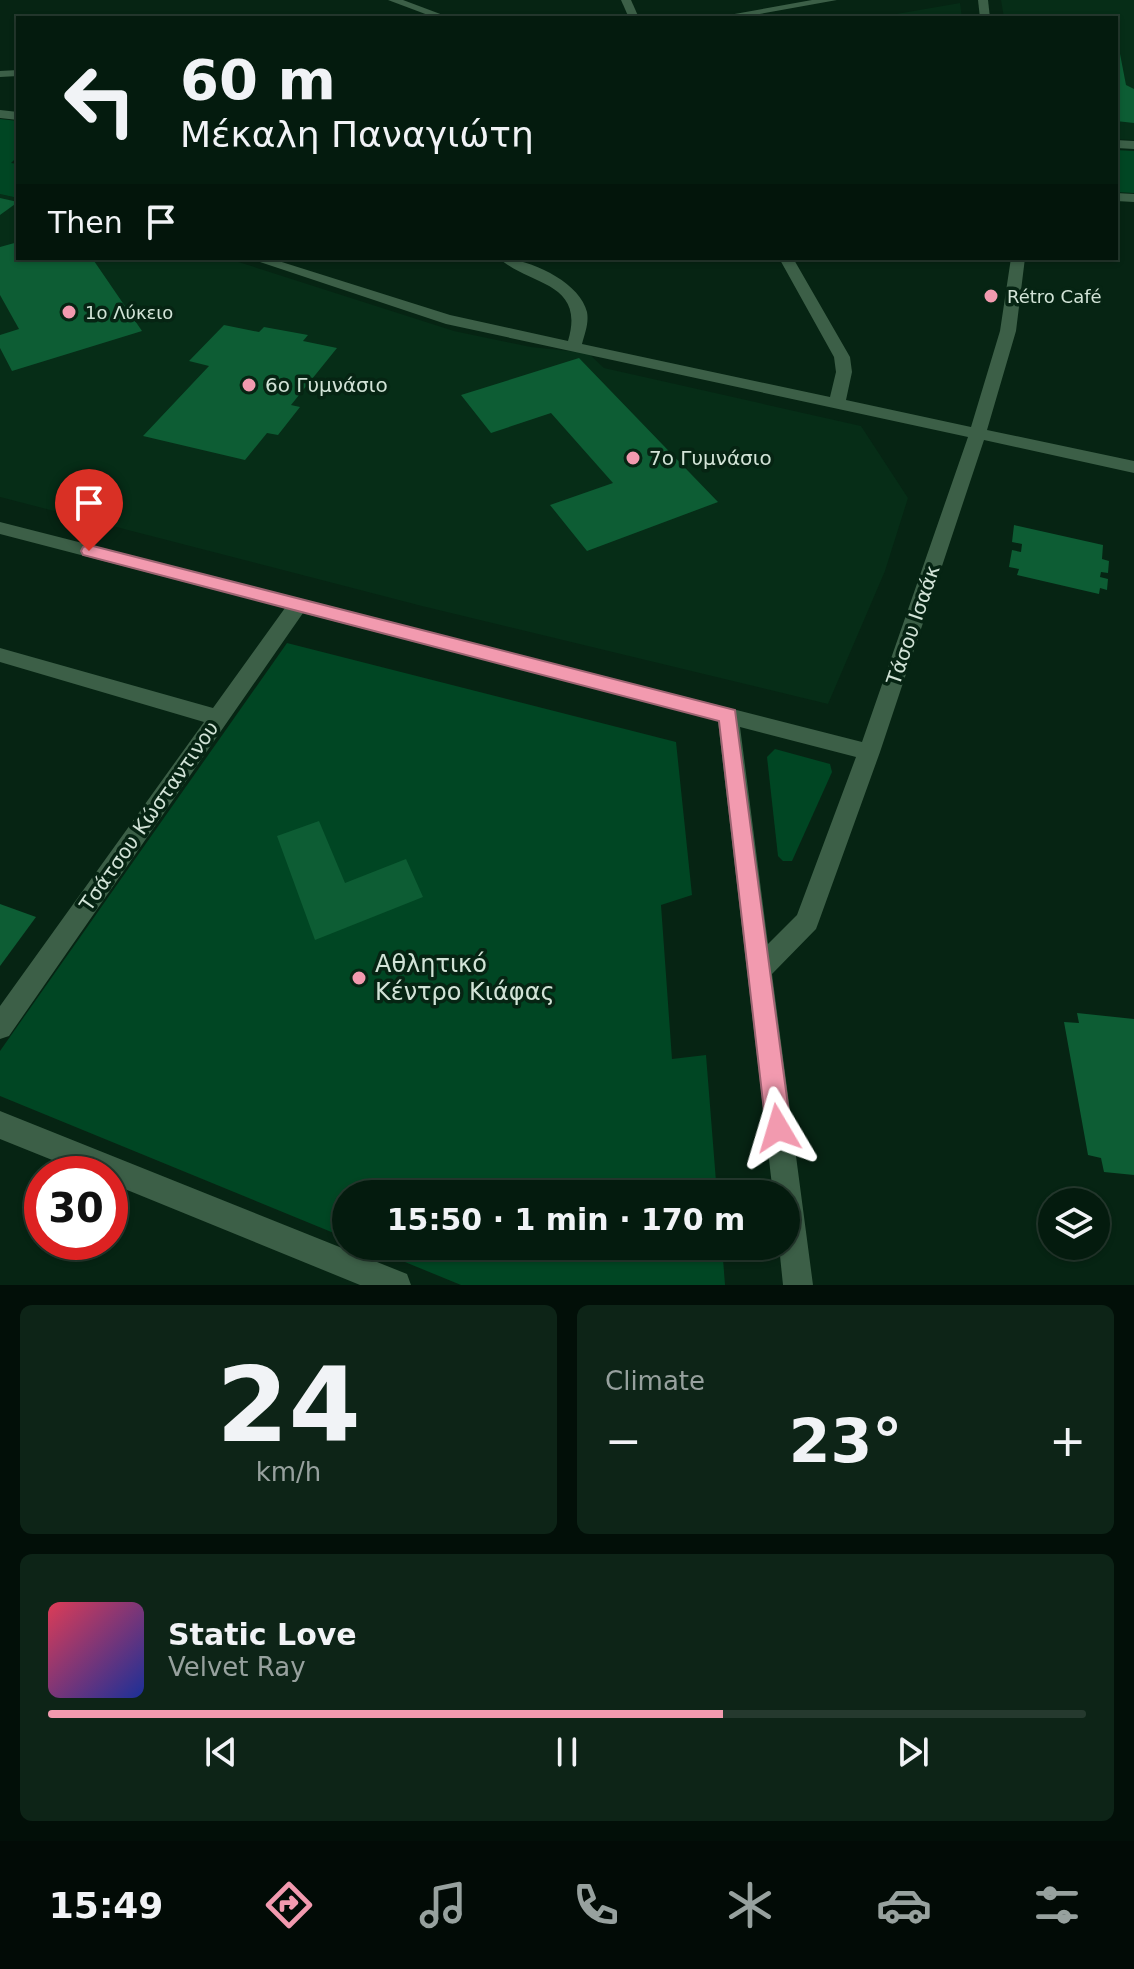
<!DOCTYPE html>
<meta charset="utf-8">
<style>
:root{--surface:#041b0e;--page:#0d2417;--text:#f1f3f6;--muted:#97a19e;--line:#25392e;--accent:#f29aaf}
body{margin:0;font-family:"DejaVu Sans",sans-serif;background:var(--page);color:var(--text);height:100vh;display:flex;flex-direction:column;font-size:30px;white-space:nowrap}
*{box-sizing:border-box;margin:0}
p{font-size:26px;color:var(--muted)}
.icon{flex:none;width:44px;height:44px;fill:none;stroke:currentColor;stroke-width:2;stroke-linecap:round;stroke-linejoin:round}
.map{position:relative;height:1285px;overflow:hidden}
.drawer{display:flex;flex-direction:column;gap:20px;padding:20px;background:#020f08;flex:1}
.drawer>*{flex:none}
.top-card{position:absolute;left:16px;top:16px;width:1102px;height:244px;border-radius:0px;box-shadow:0 2px 6px #0004,0 0 0 2px var(--line);background:#041b0e;color:var(--text);overflow:hidden}
.controls{position:absolute;left:1038px;top:1188px;display:grid;gap:16px}
.controls a{display:grid;place-items:center;width:72px;height:72px;border-radius:50%;background:var(--surface);box-shadow:0 2px 6px #0004,0 0 0 2px var(--line);font-size:40px}
.speed{position:absolute;left:24px;top:1156px;display:flex;gap:16px;font-size:40px;font-weight:700;text-align:center}
.speed>*{display:grid;place-content:center;width:104px;height:104px;border-radius:50%;background:var(--surface);box-shadow:0 2px 6px #0004,0 0 0 2px var(--line);line-height:1}
.speed .limit{border:12px solid #d22;background:#fff;color:#111}
.pin{position:absolute;display:grid;place-items:center;width:68px;height:68px;color:#fff;margin:-82px -34px;border-radius:50% 50% 50% 0;rotate:-45deg;box-shadow:0 0 8px #0007}
.pin .icon{rotate:45deg}
.me{position:absolute;width:88px;margin:-44px;rotate:353deg;stroke-linejoin:round;filter:drop-shadow(0 0 6px #0008)}
.turn{display:flex;align-items:center;gap:28px;height:168px;padding:0 32px;font-size:36px}
.turn .icon{width:104px;height:104px;stroke-width:2.5}
.turn b{display:block;font-size:56px;line-height:68px}
.then{display:flex;align-items:center;height:76px;padding:0 32px;background:#0003;gap:16px;font-size:30px}
.big{font-size:60px;font-weight:800;line-height:1.1}
.drawer .widget{flex:1;display:flex;flex-direction:column;justify-content:center;gap:12px;min-width:0;padding:0 28px;border-radius:12px;background:var(--page)}
.drawer .dial{align-items:center;gap:0}
.dial b{font-size:104px;line-height:1}
.song{display:flex;align-items:center;gap:24px}
.cover{width:96px;height:96px;border-radius:12px;background:linear-gradient(135deg,hsl(350 70% 55%),hsl(230 70% 35%))}
.played{height:8px;border-radius:4px;background:linear-gradient(90deg,var(--accent) 65%,var(--line) 65%)}
.keys{display:flex;justify-content:space-around;direction:ltr}
.heat{display:flex;justify-content:space-between;align-items:center;font-size:44px;direction:ltr}
.drawer .tiles{flex:1;display:grid;gap:20px;grid-template-columns:1fr 1fr}
.widget:last-child{grid-column:span 2}
.trip{position:absolute;left:332px;top:1180px;width:468px;height:80px;border-radius:40px;background:var(--surface);box-shadow:0 2px 6px #0004,0 0 0 2px var(--line);font-weight:800;line-height:80px;text-align:center}
.tabs{display:flex;height:128px;justify-content:space-around;align-items:center;background:#020b06;color:var(--muted)}
.tabs .icon{width:56px;height:56px}
.tabs .active{color:var(--accent)}
.tabs b{font-size:36px;color:var(--text)}
.map>svg:first-child{display:block}
.built{fill:#062d17}
.green{fill:#004623}
.building{fill:#0d5d34}
.lines{fill:none;stroke-linecap:round;stroke-linejoin:round}
.minor{fill:#3c5f47;fill-rule:evenodd}
.route{fill:#f29aaf;stroke:#9d6472;stroke-width:2}
.poi-dot{fill:#f29aaf;stroke:#062413;stroke-width:3}
.labels{text-anchor:middle;dominant-baseline:central;stroke-width:7;stroke-linejoin:round;paint-order:stroke}
.far-poi-label{font-size:18px;fill:#d2e3d7;stroke:#062413;text-anchor:start}
.poi-label{font-size:20px;fill:#d2e3d7;stroke:#062413;text-anchor:start}
.street-label{font-size:20px;fill:#d2e3d7;stroke:#062413}
.near-poi-label{font-size:24px;fill:#d2e3d7;stroke:#062413;text-anchor:start}
</style>
<div class="map">
<svg width="1134" height="1285" viewBox="0 0 1134 1285">
<rect width="100%" height="100%" fill="#062413"/>
<g class="built">
<polygon points="1001,0 1134,0 1134,140 1116,139 1116,18 1004,18"/>
<polygon points="960,3 962,18 873,18"/>
<polygon points="0,194 18,198 18,258 226,258 454,331 531,347 588,353 604,368 861,426 908,498 885,571 828,704 422,606 0,497"/>
</g>
<g class="green">
<polygon points="0,119 18,121 18,156 11,163 18,164 18,198 0,194"/>
<polygon points="1116,150 1134,151 1134,193 1116,192"/>
<polygon points="287,643 676,742 692,895 661,905 672,1059 706,1055 717,1194 346,1194 346,1238 0,1096 0,1051"/>
<polygon points="775,749 830,764 832,772 792,861 783,861 778,856 767,757"/>
<polygon points="366,1246 722,1246 725,1285 461,1285"/>
</g>
<g class="building">
<polygon points="1116,33 1126,85 1134,89 1134,123 1116,121"/>
<polygon points="0,198 18,202 0,215"/>
<polygon points="18,242 18,258 92,258 142,331 12,371 0,348 0,335 19,329 0,295 0,247"/>
<polygon points="224,325 259,332 264,327 308,335 303,341 337,348 291,405 300,407 278,435 267,433 245,460 143,436 209,366 189,361"/>
<polygon points="579,358 718,502 587,551 550,505 613,483 551,413 491,433 461,395"/>
<polygon points="1014,525 1103,545 1102,559 1109,561 1108,573 1101,572 1100,577 1108,579 1107,590 1100,588 1099,594 1017,575 1019,569 1009,567 1012,550 1021,552 1022,544 1012,542"/>
<polygon points="319,821 345,883 406,859 423,897 315,940 277,836"/>
<polygon points="0,904 36,917 0,966"/>
<polygon points="1077,1013 1134,1019 1134,1175 1104,1172 1101,1158 1088,1155 1064,1022 1079,1023"/>
</g>
<g class="lines">
<g class="minor">
<polygon points="388,0 403,0 451,18 436,18"/>
<polygon points="621,0 631,0 639,18 629,18"/>
<polygon points="812,0 837,0 737,18 712,18"/>
<polygon points="978,0 988,0 990,18 980,18"/>
<polygon points="18,70 18,76 0,77 0,71"/>
<polygon points="0,110 18,112 18,120 0,118"/>
<polygon points="1116,140 1134,141 1134,149 1116,148"/>
<polygon points="1116,193 1134,194 1134,202 1116,201"/>
<path d="M248,258H269L450,315L568,341C586,281 529,286 499,258C527,258 580,281 587,312C589,323 585,333 582,344L830,397L836,372L834,357L779,258H793L850,357L852,372L846,400L971,427L1000,331L1011,258H1025L1016,331L987,430L1134,461V473L984,440L880,752L819,921L816,929L772,974L813,1285H783L779,1246H786V1194H773L718,721L303,613L9,1036L0,1039V1006L204,722L0,662V648L213,708L285,608L0,534V522L862,742L968,437L446,324ZM740,727L856,757L797,915L768,944Z"/>
<polygon points="0,1111 407,1274 411,1285 360,1285 110,1183 110,1174 87,1174 0,1139"/>
</g>
</g>
<polygon class="route" points="89,545 735,710 791,1128 787,1136 778,1140 770,1136 766,1128 719,721 83,555 81,551 83,547"/>
<g class="poi-dot">
<circle cx="991" cy="296" r="8"/>
<circle cx="69" cy="312" r="8"/>
<circle cx="249" cy="385" r="8"/>
<circle cx="633" cy="458" r="8"/>
<circle cx="359" cy="978" r="8"/>
</g>
<g class="labels">
<g class="far-poi-label">
<text x="1007" y="296">Rétro Café</text>
<text x="85" y="312">1ο Λύκειο</text>
</g>
<g class="poi-label">
<text x="265" y="385">6ο Γυμνάσιο</text>
<text x="649" y="458">7ο Γυμνάσιο</text>
</g>
<g class="street-label">
<text transform="translate(913 625) rotate(-71)">Τάσου Ισαάκ</text>
<text transform="translate(149 816) rotate(-55)">Τσάτσου Κώσταντινου</text>
</g>
<g class="near-poi-label">
<text x="375" y="964">Αθλητικό<tspan x="375" dy="28">Κέντρο Κιάφας</tspan></text>
</g>
</g>
</svg>
<div class="controls">
<a><svg class="icon" aria-label="layers" viewBox="0 0 24 24"><path d="M12 4l9 5-9 5-9-5zM3 14l9 5 9-5"/></svg></a>
</div>
<div class="speed"><div class="limit">30</div></div>
<div class="pin" style="left:89px;top:551px;background:#d93025"><svg class="icon" aria-label="arrive" viewBox="0 0 24 24"><path d="M6 21V4h12l-3 4 3 4H6"/></svg></div>
<svg class="me" style="left:778px;top:1128px" viewBox="-20 -20 40 40"><path d="M0-17L14 15 0 8-14 15z" fill="#f29aaf" stroke="#fff" stroke-width="4"/></svg>
<div class="trip">15:50 · 1 min · 170 m</div>
<div class="top-card">
<div class="turn"><svg class="icon" aria-label="left" viewBox="0 0 24 24"><path d="M17 20v-9H6M10 6l-5 5 5 5"/></svg><div><b>60 m</b>Μέκαλη Παναγιώτη</div></div>
<div class="then">Then<svg class="icon" aria-label="arrive" viewBox="0 0 24 24"><path d="M6 21V4h12l-3 4 3 4H6"/></svg></div>
</div>
</div>
<section class="drawer">
<div class="tiles">
<div class="widget dial"><b>24</b><p>km/h</p></div>
<div class="widget"><p>Climate</p>
<div class="heat"><a>−</a><b class="big">23°</b><a>+</a></div>
</div>
<div class="widget">
<div class="song"><i class="cover"></i><div><b>Static Love</b><p>Velvet Ray</p></div></div>
<div class="played"></div>
<div class="keys"><svg class="icon" aria-label="previous" viewBox="0 0 24 24"><path d="M18 5L8 12l10 7zM5 5v14"/></svg><svg class="icon" aria-label="pause" viewBox="0 0 24 24"><path d="M8 5v14M16 5v14"/></svg><svg class="icon" aria-label="next" viewBox="0 0 24 24"><path d="M6 5l10 7-10 7zM19 5v14"/></svg></div>
</div>
</div>
</section>
<nav class="tabs">
<b>15:49</b>
<svg class="icon active" aria-label="directions" viewBox="0 0 24 24"><path d="M12 3l9 9-9 9-9-9zM9 14v-3h6M13 9l2 2-2 2"/></svg>
<svg class="icon" aria-label="music" viewBox="0 0 24 24"><path d="M9 18V5l10-2v13"/><circle cx="6" cy="18" r="3"/><circle cx="16" cy="16" r="3"/></svg>
<svg class="icon" aria-label="phone" viewBox="0 0 24 24"><path d="M5 4h4l2 5-3 2q2 4 5 5l2-3 5 2v4C11 20 4 13 5 4z"/></svg>
<svg class="icon" aria-label="climate" viewBox="0 0 24 24"><path d="M12 3v18M4 7l16 10M4 17L20 7"/></svg>
<svg class="icon" aria-label="car" viewBox="0 0 24 24"><path d="M5 17H2v-5l4-1 3-4h7l3 4 3 1v5h-3M9 17h6M6 11h13"/><circle cx="7" cy="17" r="2"/><circle cx="17" cy="17" r="2"/></svg>
<svg class="icon" aria-label="filters" viewBox="0 0 24 24"><path d="M4 7h16M4 17h16"/><circle cx="9" cy="7" r="2"/><circle cx="15" cy="17" r="2"/></svg>
</nav>
